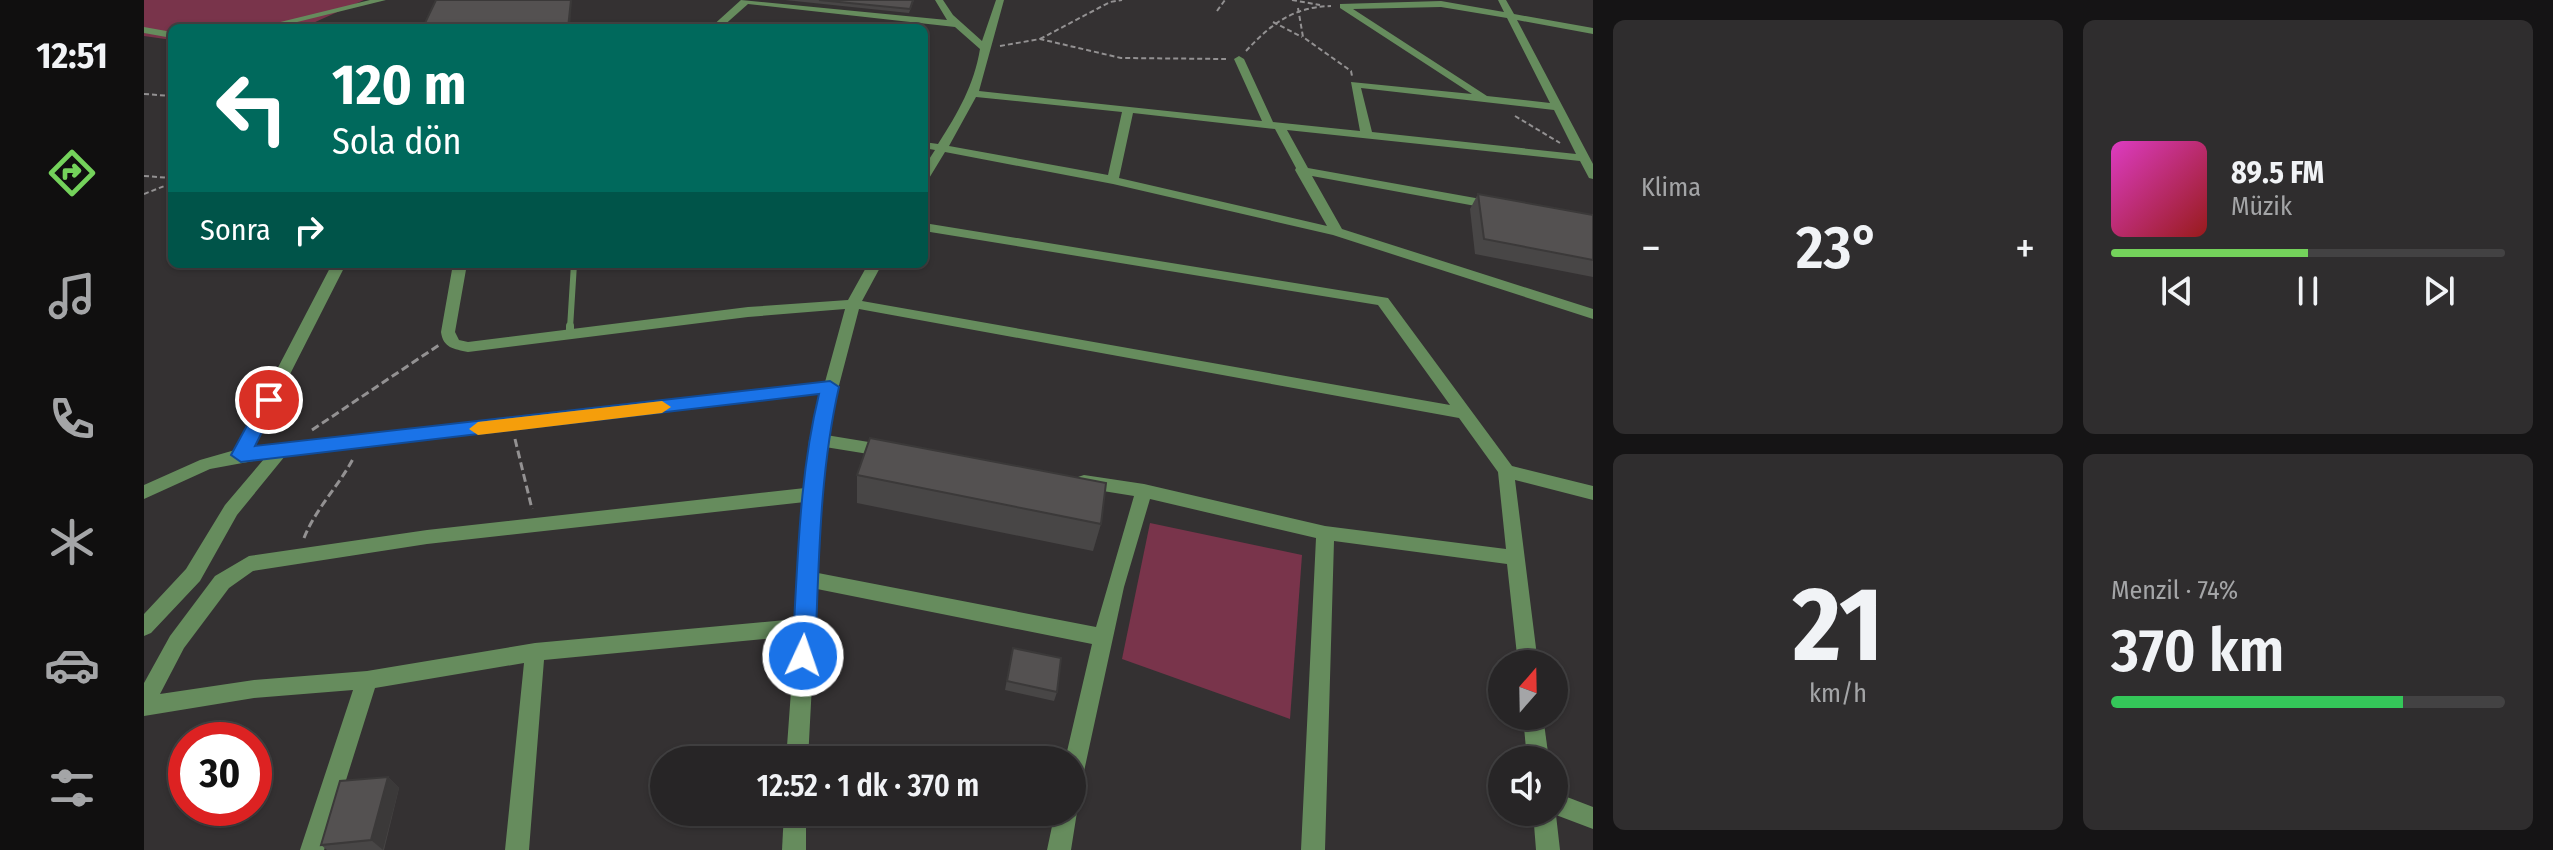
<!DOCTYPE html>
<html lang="tr">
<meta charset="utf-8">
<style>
:root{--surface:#272526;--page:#2f2d2e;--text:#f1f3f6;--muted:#a4a5a7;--line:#434243;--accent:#74d25b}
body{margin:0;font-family:"Fira Sans Condensed",sans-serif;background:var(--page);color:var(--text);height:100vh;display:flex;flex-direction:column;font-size:30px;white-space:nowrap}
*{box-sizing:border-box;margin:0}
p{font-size:26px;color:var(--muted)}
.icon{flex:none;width:44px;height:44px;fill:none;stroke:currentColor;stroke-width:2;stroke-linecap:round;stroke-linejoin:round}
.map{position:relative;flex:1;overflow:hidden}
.sheet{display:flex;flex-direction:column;gap:20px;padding:20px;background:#151415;width:960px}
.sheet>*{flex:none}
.guide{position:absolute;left:24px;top:24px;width:760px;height:244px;border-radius:12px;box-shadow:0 2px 6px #0004,0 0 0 2px var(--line);background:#00695c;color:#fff;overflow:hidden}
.needle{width:52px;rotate:20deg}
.controls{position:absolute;left:1344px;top:650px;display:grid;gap:16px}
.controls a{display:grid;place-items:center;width:80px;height:80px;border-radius:50%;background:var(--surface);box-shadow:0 2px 6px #0004,0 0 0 2px var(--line);font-size:40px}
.speed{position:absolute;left:24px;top:722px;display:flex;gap:16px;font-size:40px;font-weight:700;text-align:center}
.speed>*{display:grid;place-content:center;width:104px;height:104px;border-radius:50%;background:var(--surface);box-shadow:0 2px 6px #0004,0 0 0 2px var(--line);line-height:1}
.speed .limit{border:12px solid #d22;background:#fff;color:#111}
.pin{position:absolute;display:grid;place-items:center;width:68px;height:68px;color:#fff;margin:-34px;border:4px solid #fff;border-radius:50%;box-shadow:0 2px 8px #0007}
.me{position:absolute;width:88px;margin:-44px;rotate:3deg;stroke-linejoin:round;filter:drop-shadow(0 0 6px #0008)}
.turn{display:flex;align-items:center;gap:28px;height:168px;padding:0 32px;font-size:36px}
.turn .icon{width:104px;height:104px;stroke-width:2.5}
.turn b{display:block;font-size:56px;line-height:68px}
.then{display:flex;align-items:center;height:76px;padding:0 32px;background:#0003;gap:16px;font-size:30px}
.big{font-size:60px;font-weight:600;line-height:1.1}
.sheet .tile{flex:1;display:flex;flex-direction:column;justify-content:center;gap:12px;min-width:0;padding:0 28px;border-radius:12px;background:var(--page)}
.sheet .dial{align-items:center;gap:0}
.dial b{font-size:104px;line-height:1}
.song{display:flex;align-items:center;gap:24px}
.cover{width:96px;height:96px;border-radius:12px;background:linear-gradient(135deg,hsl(310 70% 55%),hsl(0 70% 35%))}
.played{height:8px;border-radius:4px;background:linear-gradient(90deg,var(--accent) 50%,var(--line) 50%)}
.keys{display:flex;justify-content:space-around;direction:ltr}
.heat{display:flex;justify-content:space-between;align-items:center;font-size:44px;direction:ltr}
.charge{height:12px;border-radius:6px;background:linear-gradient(90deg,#34c759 74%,var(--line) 0)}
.sheet .tiles{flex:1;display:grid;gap:20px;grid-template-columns:repeat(2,1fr)}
.trip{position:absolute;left:506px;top:746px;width:436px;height:80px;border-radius:40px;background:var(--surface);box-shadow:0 2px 6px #0004,0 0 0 2px var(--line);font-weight:600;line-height:80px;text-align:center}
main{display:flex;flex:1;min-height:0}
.dock{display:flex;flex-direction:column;width:144px;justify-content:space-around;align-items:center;background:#100f0f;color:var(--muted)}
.dock .icon{width:56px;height:56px}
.dock .on{color:var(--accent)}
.dock b{font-size:36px;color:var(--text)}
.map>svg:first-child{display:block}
.green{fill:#79344b}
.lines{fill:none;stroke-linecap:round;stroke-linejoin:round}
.path-far1{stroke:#939192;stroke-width:2;stroke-dasharray:5 3;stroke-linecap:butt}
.path{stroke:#939192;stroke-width:3;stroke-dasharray:8 4;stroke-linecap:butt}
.lane-far1{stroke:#668c5d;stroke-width:6}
.lane{stroke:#668c5d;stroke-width:8}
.street{fill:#668c5d;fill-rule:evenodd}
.wall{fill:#484646}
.shaded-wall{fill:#3b3939}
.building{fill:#545151;stroke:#3b3939;stroke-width:2}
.route{fill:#1a73e8;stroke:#114b97;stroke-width:2}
.slow{fill:#f59e0b}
</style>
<main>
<nav class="dock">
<b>12:51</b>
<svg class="icon on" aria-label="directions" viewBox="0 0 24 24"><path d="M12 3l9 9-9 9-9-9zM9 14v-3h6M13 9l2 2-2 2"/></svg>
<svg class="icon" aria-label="music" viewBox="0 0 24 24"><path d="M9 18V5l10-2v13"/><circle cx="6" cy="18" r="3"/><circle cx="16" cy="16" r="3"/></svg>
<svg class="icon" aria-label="phone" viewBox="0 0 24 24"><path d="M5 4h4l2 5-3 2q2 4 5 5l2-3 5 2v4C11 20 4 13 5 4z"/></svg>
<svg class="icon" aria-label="climate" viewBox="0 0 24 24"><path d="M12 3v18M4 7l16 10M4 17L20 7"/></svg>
<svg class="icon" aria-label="car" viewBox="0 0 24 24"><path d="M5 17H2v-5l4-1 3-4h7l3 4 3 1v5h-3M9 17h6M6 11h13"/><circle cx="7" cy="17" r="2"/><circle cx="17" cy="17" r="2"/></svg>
<svg class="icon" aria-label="filters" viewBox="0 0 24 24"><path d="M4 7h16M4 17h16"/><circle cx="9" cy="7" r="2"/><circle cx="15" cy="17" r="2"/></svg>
</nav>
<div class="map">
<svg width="1449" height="850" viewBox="0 0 1449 850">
<rect width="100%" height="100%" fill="#343132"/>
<g class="green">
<polygon points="0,0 220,0 158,28 28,28 28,40 0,36"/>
<polygon points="1006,523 1158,555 1146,719 978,659"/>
</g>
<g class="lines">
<g class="path-far1">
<polyline points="1148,0 1176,5"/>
<polyline points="1154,8 1159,37 1207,71 1208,76"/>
<polyline points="1073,11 1081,0"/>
<polyline points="1129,22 1158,37"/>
<polyline points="896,39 966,2 978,0"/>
<polyline points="856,46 896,39 977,58 1082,59"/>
<path d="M1102,51C1127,24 1149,7 1187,6"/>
<polyline points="0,94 28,96"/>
<polyline points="1371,116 1416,143"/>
<polyline points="0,176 28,178"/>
<polyline points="0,194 28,183"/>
</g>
<g class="path">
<polyline points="168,430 295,345"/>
<polyline points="371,439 388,509"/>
<path d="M160,538C172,508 195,486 210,457"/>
</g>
<polyline class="lane-far1" points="426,328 430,264"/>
<polyline class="lane" points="426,334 426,326"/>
<g class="street">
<polygon points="226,0 242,0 129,28 112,28"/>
<path d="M597,0L803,20L791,0H799L809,15L838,41L852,0H860L835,91L1118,121L1090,59L1095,56L1100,59L1129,122L1216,131L1207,82L1328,94L1196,8V4L1297,1L1360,12L1354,0H1362L1370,14L1449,28V34L1373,20L1449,164V179L1445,178L1436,161L1143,130L1164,168L1348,201L1354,205L1348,209L1168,176L1198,229L1449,309V319L1189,235L969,184L801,152L784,180L780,181V167L791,150L780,148V142L794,144C814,113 830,85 836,49L811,27L604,4L577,28H566ZM1297,7L1363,18L1406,103L1343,96L1209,9ZM1217,88L1410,110L1432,154L1228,132ZM832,97L978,112L964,175L805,146ZM989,113L1131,129L1152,168L1151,170L1183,226L975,178Z"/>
<polygon points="0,27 28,32 28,38 0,33"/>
<path d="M780,223L1244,298L1368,466L1449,486V500L1371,480L1394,664H1374L1363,564L1190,541L1181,850H1157L1172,538L1006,499L980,587L939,776L936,784L928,787V760H921L948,644L673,589L664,760H642L651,636L400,660L385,850H361L380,663L231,688L180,850H156L209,690L110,698L0,716V683L26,636L71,576L105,556L283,530L661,488L665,440L678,393L141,456L93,515L56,581L7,633L0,636V614L42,569L81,505L120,459L66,469L0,499V485L56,460L91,450L188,264H202L109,447L681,382L701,309L604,317L324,352C310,349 299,348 297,332L309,264H323L311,332L315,340L324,342L604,307L704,300L724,264H738L718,301L1306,405L1234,305L780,231ZM715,309L1315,418L1354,472L1362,549L1181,526L1000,484L940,475L934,477L932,482L934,487L990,496L952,627L674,573L681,447L743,457L749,455L751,451L749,447L743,445L682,435ZM661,502L652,619L391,643L223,671L110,680L16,694L40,648L85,588L109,571L283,544Z"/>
<polygon points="1379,716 1399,716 1405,760 1383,760"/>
<polygon points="1410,792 1449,807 1449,829 1412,815 1416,850 1392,850 1389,812 1410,812"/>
<polygon points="928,803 933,812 927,850 903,850 911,812 928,812"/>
<polygon points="640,812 662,812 662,850 638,850"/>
</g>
</g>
<g class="wall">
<polygon points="641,0 770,0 765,13"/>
<polygon points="1334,194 1449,215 1449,277 1331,254 1326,209"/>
<polygon points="713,475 957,524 949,551 713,503"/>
<polygon points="869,648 913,692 910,701 861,690"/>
<polygon points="244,777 255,788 240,850 183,850 177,845"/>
</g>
<g class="shaded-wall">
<polygon points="427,0 428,0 426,28 424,28"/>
<polygon points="244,777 255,788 239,850 227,840"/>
</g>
<g class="building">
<polygon points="292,0 427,0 424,28 161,28 281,23"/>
<polygon points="675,0 769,0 766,9"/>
<polygon points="1334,194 1449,215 1449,260 1340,239"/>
<polygon points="726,438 962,483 957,524 713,475"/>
<polygon points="869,648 917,658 913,692 863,681"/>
<polygon points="244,777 227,840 177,845 196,781"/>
</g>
<path class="route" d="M686,381L695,387C675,475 675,565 671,656L667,663L659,666L651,663L648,656C654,568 654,480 675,394L97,462L87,455L119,396L125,394L134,400L111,446Z"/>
<polygon class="slow" points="518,401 527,407 518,413 334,435 325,429 334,422"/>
</svg>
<div class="controls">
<a><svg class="needle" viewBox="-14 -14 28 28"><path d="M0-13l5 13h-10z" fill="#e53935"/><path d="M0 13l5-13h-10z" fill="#a4a5a7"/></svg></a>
<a><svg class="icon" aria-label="sound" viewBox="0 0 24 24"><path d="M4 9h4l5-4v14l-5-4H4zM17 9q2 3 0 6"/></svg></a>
</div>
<div class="speed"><div class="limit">30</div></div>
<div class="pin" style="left:125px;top:400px;background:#d93025"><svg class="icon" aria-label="arrive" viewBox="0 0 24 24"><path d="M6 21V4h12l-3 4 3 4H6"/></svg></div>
<svg class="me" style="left:659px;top:656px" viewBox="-20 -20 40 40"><circle r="17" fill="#1a73e8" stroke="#fff" stroke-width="3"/><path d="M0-11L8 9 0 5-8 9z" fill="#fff"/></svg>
<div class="trip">12:52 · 1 dk · 370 m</div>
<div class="guide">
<div class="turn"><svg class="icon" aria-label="left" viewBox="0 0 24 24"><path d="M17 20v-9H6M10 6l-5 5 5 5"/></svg><div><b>120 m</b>Sola dön</div></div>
<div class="then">Sonra<svg class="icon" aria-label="right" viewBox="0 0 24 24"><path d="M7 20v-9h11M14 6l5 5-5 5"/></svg></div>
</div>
</div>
<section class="sheet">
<div class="tiles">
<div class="tile"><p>Klima</p>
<div class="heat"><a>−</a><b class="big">23°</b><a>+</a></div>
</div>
<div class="tile">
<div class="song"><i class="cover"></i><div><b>89.5 FM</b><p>Müzik</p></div></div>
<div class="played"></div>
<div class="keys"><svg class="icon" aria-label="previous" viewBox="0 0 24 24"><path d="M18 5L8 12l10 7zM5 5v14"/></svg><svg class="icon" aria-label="pause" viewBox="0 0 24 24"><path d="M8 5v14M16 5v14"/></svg><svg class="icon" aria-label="next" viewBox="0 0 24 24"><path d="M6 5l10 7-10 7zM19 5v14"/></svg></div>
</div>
<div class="tile dial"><b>21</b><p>km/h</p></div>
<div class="tile"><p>Menzil · 74%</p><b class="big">370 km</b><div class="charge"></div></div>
</div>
</section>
</main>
